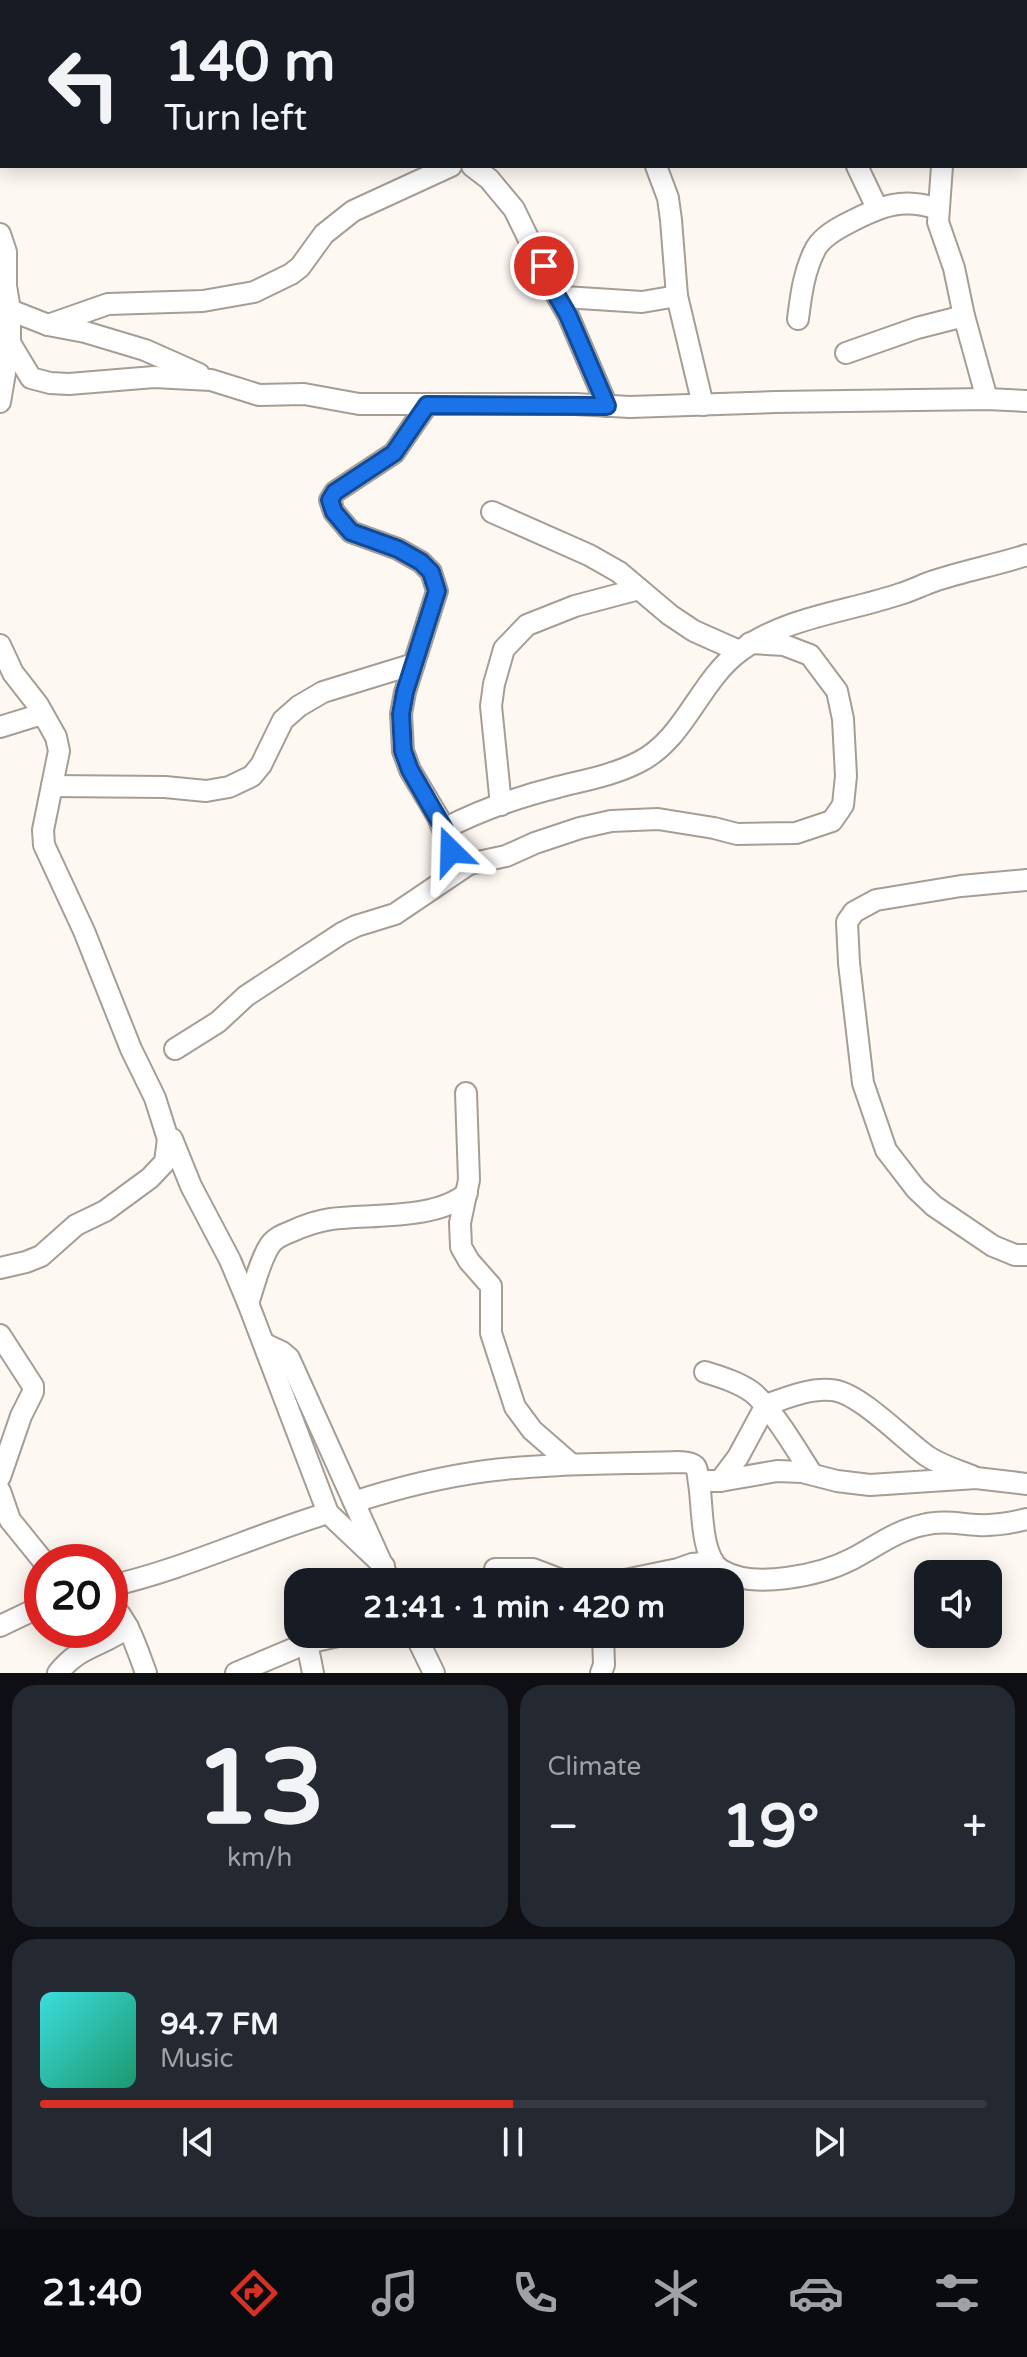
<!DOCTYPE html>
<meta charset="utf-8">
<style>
:root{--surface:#171b24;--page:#242831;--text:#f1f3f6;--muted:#9ea1a6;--line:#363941;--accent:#d93025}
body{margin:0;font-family:"Varela Round",sans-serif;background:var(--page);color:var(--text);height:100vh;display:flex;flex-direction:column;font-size:30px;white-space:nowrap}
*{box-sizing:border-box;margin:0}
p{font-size:26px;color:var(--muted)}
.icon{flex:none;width:44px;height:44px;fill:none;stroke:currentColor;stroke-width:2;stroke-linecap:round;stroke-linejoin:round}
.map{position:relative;height:1673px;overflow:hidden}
.side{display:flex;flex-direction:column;gap:12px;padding:12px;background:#0d0f14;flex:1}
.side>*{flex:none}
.hud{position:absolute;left:0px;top:0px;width:1028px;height:168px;box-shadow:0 4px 20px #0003;background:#171b24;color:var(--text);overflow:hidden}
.controls{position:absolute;left:914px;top:1560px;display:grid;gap:16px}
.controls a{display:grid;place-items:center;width:88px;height:88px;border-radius:16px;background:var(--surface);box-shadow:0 4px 20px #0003;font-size:40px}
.speed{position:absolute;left:24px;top:1544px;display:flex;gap:16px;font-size:40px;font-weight:700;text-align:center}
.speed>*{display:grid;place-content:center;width:104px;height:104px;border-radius:50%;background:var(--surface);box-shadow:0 4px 20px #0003;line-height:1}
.speed .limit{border:12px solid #d22;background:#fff;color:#111}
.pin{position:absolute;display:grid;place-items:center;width:68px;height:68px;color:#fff;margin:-34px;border:4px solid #fff;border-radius:50%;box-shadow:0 2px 8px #0007}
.me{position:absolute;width:88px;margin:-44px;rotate:338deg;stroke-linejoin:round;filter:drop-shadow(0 0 6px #0008)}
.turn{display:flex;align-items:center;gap:28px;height:168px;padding:0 32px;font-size:36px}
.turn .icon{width:104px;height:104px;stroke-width:2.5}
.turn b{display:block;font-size:56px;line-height:68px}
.big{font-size:60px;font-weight:800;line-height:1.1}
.side .card{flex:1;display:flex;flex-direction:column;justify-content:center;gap:12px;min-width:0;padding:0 28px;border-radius:24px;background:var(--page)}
.side .dial{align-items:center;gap:0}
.dial b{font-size:104px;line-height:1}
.song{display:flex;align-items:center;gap:24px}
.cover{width:96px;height:96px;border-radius:12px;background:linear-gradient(135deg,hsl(180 70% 55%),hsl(160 70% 35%))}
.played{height:8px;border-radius:4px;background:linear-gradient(90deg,var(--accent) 50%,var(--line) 50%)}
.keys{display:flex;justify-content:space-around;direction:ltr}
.heat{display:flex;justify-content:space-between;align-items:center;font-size:44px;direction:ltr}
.side .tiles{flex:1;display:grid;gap:12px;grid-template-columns:1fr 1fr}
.card:last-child{grid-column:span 2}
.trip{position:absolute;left:284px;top:1568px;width:460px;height:80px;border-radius:24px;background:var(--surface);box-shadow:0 4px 20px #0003;font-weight:800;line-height:80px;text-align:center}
.menu{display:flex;height:128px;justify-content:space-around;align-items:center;background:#090b0e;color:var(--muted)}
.menu .icon{width:56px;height:56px}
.menu .current{color:var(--accent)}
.menu b{font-size:36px;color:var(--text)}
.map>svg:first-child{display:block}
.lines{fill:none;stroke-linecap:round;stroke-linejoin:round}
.minor-casing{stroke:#a69d95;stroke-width:24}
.minor{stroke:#fff;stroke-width:20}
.route-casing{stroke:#114b97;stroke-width:20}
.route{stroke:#1a73e8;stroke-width:14}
</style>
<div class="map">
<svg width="1027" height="1673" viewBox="0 0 1027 1673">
<rect width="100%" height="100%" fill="#fef8f2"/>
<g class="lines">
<g class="minor-casing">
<g id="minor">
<polyline points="327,0 328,2"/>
<polyline points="555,0 555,2"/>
<polyline points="740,0 741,2"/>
<polyline points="843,0 852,2"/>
<polyline points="472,166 489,179 514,209 553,289 568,315 607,406"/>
<polyline points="656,166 668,198 671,220 677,296 703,405"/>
<polyline points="857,166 877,208"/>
<polyline points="942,166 938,222 954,268 964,316 987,399"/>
<polyline points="0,234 6,252 6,286 10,310 10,343 0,402"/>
<polyline points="564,297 642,302 677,296"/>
<polyline points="10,310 48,325 85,332 145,350 199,374"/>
<path d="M798,319C801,295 804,270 816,248C823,236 838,228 850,222C881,206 903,197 938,209"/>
<polyline points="48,325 108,304 203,301 254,292 291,274 300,267 324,234 353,211 451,166"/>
<polyline points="10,343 31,378 50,383 69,384 154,377 211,380 259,395 304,394 359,404 575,404 630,407 776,402 987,399 1027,401"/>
<polyline points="846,353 917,328 964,316"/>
<polyline points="427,405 394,453 335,492 330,500 334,512 351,532 398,549 421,562 431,572 437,591 405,692 401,714 403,751 410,770 438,817 453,855 458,859 469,864 506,856 535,843 580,828 611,821 658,819 714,828 737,834 796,833 832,821 843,805 846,776 843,719 837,691 810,655 784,645 750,643"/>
<polyline points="492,512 589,555 619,572 670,615 694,631 739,651"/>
<polyline points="0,645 13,673 38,705 56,737 59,751 43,830 44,845 84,931 131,1049 155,1098 168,1139 172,1139 191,1186 230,1260 248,1303 328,1513 384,1566"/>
<polyline points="0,727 42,714"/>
<polyline points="52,786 165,787 206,791 229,787 252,776 261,765 283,720 299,706 323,692 414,664"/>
<polyline points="501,805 491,706 494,684 504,649 527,625 575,606 639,589"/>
<path d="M444,829C480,810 518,797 558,787C585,780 614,775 639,762C685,739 699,681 740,651C785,617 847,612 900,594C911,591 922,585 934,581C964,571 996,565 1027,555"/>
<polyline points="1027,880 961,886 876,900 854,912 847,922 849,963 863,1083 886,1150 916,1189 934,1206 993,1246 1015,1255 1027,1255"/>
<polyline points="175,1049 218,1022 246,996 342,933 356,926 395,914 469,864"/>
<polyline points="466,1093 469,1180 460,1223 461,1247 469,1261 491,1286 491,1333 515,1407 532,1430 571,1464"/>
<polyline points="0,1268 26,1262 41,1256 76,1225 105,1211 150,1178 165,1162 168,1139"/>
<path d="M248,1303C255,1284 259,1262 270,1245C275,1238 282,1235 290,1232C303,1226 317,1221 331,1219C370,1214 437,1220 467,1193"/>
<polyline points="0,1335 33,1386 33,1392 21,1416 0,1477"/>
<polyline points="265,1344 282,1352 289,1358 390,1582"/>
<path d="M705,1372C721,1377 738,1382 752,1392C772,1408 797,1451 812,1474"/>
<polyline points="699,1481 720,1481 777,1471 802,1472 837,1481 870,1485 976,1478 1027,1484"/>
<path d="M720,1481L738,1457L766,1405C786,1398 809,1388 831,1390C858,1391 904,1440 927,1456C940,1465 957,1470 972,1476"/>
<polyline points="0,1491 10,1520 44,1562"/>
<path d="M354,1502C397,1488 441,1477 486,1471C549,1463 613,1464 677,1462C682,1462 691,1462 695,1466C698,1469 698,1479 699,1483C703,1507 700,1556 721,1570C753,1590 821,1575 852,1559C875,1547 897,1530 923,1525C942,1520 960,1524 978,1525C995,1526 1011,1523 1027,1519"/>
<polyline points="495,1569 533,1569 567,1582 625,1580 678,1569 692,1564 713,1562"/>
<path d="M110,1586C185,1569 255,1535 328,1513"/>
<path d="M110,1603C129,1621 137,1649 146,1673"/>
<polyline points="0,1626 42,1606"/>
<polyline points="415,1634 434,1673"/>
<polyline points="307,1643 313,1673"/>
<path d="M58,1673C80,1645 102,1647 128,1627"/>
<polyline points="236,1673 307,1643 347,1634"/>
<polyline points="601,1673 604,1665 603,1634"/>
</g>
</g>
<use href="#minor" class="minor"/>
</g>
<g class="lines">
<g class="route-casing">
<polyline id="route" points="451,851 444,829 410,770 403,751 401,714 405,692 437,591 431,572 421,562 398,549 351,532 334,512 330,500 335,492 394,453 427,405 607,406 568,315 553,289 544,266"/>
</g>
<use href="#route" class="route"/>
</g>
</svg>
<div class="controls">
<a><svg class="icon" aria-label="sound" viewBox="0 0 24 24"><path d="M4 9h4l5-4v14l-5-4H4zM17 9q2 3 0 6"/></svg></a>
</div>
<div class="speed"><div class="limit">20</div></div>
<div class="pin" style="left:544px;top:266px;background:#d93025"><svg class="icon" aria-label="arrive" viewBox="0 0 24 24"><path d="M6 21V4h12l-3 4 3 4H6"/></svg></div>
<svg class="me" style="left:451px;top:851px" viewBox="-20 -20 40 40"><path d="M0-17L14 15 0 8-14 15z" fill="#1a73e8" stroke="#fff" stroke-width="4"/></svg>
<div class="trip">21:41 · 1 min · 420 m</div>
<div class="hud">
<div class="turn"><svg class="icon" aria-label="left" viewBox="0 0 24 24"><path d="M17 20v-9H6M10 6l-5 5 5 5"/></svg><div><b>140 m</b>Turn left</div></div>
</div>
</div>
<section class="side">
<div class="tiles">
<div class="card dial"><b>13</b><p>km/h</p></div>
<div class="card"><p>Climate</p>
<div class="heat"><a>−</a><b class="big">19°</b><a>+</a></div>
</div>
<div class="card">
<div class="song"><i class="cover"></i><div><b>94.7 FM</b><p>Music</p></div></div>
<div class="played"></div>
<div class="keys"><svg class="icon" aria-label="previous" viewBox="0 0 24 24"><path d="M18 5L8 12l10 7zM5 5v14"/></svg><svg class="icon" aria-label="pause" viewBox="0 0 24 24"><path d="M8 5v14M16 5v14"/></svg><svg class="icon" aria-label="next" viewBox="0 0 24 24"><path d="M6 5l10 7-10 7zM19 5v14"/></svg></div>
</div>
</div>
</section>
<nav class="menu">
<b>21:40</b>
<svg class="icon current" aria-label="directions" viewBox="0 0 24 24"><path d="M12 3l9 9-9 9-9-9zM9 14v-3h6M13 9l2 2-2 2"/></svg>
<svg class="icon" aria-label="music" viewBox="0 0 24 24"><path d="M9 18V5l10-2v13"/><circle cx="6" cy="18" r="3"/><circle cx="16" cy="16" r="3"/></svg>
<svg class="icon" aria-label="phone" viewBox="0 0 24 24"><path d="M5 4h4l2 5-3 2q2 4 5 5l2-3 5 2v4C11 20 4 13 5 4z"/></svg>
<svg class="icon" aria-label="climate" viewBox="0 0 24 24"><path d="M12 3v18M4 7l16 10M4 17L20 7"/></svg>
<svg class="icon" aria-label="car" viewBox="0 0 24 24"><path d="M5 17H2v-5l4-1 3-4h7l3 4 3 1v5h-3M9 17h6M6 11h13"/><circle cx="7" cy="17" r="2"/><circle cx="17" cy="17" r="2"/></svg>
<svg class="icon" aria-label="filters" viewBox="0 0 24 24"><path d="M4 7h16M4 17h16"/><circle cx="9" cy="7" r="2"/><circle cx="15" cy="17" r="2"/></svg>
</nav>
